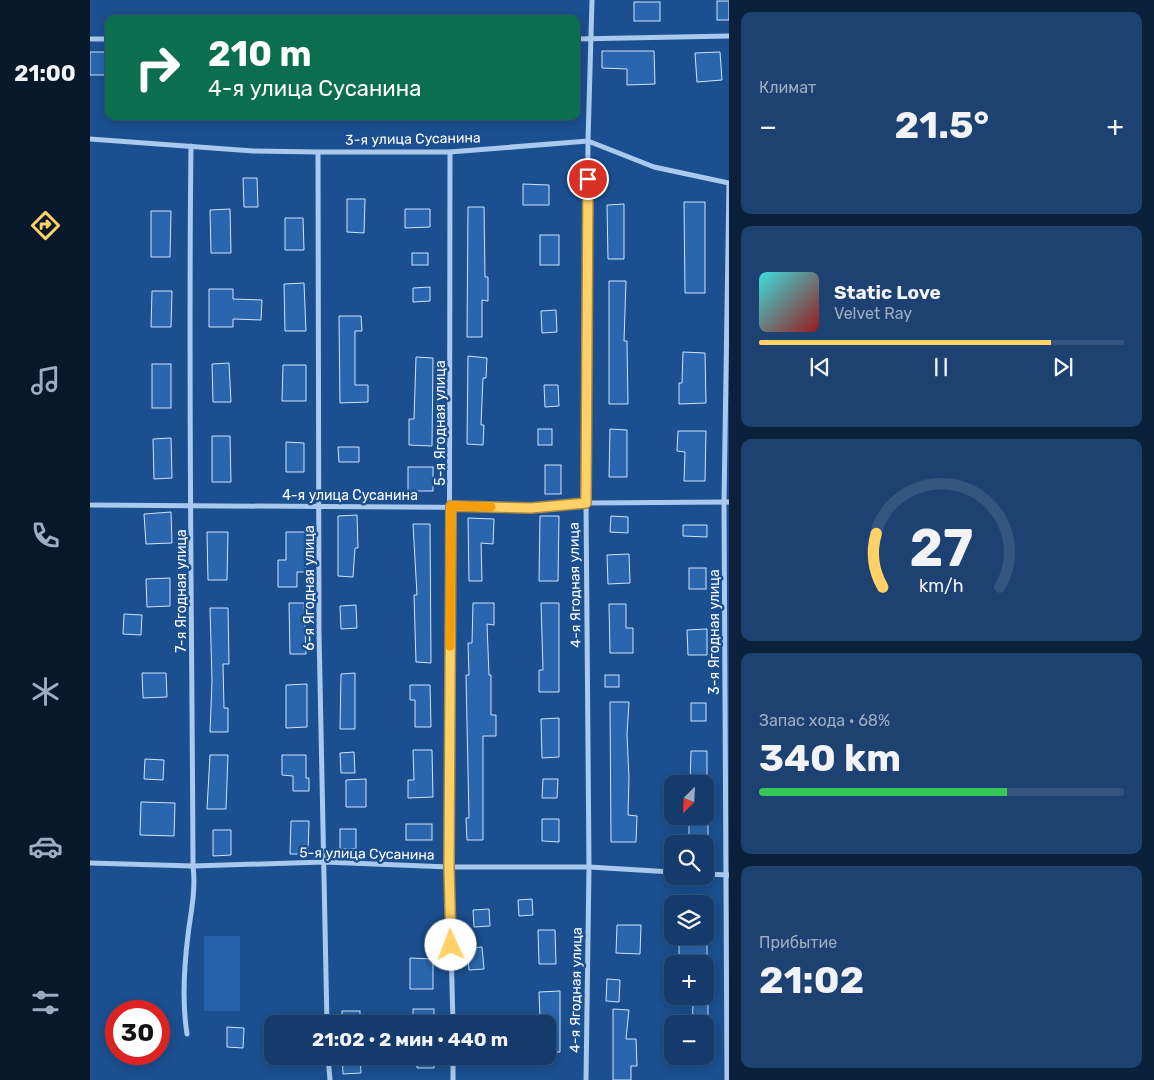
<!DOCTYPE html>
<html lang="ru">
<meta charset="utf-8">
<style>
:root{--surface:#143b6b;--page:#1d4271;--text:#f1f3f6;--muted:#9dadc1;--line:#33557e;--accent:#ffd166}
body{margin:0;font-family:Rubik,sans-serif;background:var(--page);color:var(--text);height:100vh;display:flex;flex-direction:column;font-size:19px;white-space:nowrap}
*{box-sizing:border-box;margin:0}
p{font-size:16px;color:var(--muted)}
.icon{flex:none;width:28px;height:28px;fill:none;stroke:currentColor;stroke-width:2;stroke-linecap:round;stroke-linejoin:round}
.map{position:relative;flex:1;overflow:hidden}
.drawer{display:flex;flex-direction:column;gap:12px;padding:12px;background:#0b203b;width:425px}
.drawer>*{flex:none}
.guide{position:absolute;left:15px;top:15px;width:475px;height:105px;border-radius:10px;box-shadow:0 2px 12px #0003,0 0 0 1px var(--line);background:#0b6e4f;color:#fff;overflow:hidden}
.needle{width:32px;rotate:204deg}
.tools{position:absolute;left:574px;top:775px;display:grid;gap:10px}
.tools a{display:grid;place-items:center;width:50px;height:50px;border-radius:10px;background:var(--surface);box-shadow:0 2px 12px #0003,0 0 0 1px var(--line);font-size:25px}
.speed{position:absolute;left:15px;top:1000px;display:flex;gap:10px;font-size:25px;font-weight:700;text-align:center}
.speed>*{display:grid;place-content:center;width:65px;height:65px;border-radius:50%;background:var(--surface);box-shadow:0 2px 12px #0003,0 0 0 1px var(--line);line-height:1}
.speed .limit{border:8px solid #d22;background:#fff;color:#111}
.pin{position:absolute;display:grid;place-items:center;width:42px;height:42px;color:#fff;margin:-21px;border:2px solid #fff;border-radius:50%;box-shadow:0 1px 5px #0007}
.me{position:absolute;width:55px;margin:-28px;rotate:358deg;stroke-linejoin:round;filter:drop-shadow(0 0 4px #0008)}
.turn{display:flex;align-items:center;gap:18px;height:105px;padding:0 20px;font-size:22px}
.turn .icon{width:65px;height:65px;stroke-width:2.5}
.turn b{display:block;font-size:35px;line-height:42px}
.big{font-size:38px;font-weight:700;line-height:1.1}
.drawer .tile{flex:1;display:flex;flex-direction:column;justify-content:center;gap:8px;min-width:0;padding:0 18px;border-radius:10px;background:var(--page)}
.drawer .dial{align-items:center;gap:0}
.dial svg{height:130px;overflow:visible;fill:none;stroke:var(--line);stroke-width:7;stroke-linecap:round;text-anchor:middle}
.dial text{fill:var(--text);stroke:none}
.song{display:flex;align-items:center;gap:15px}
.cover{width:60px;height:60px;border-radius:8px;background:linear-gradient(135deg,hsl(180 70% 55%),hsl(0 70% 35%))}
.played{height:5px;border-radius:2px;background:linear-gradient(90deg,var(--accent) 80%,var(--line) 80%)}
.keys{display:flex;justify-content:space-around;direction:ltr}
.heat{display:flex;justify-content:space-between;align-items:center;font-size:28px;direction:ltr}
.charge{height:8px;border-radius:4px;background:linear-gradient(90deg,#34c759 68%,var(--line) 0)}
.trip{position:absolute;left:174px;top:1015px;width:292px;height:50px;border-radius:10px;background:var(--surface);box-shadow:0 2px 12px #0003,0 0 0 1px var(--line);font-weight:700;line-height:50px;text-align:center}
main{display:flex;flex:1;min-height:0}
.menu{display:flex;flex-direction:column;width:90px;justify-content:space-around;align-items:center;background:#08182b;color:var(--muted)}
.menu .icon{width:35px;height:35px}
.menu .on{color:var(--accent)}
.menu b{font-size:22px;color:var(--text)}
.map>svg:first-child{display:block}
.green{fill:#2461a8}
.building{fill:#2a66ad;stroke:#cfe3fa}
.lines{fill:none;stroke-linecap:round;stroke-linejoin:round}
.street{stroke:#a9c9ee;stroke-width:5}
.route-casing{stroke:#a68842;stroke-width:12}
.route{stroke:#ffd166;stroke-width:9}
.slow{stroke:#f59e0b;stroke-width:9}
.labels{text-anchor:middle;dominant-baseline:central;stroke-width:5;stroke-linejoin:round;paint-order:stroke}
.street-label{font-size:14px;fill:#fff;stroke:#1b4f8f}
</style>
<main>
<nav class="menu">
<b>21:00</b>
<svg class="icon on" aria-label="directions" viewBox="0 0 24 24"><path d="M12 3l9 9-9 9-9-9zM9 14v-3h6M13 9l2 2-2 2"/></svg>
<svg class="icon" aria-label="music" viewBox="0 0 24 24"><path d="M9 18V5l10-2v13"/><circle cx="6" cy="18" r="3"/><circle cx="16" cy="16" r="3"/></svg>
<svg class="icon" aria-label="phone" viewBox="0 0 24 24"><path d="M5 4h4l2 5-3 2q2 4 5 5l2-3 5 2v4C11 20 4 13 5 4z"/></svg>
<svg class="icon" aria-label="climate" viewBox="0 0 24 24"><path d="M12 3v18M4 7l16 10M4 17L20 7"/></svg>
<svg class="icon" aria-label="car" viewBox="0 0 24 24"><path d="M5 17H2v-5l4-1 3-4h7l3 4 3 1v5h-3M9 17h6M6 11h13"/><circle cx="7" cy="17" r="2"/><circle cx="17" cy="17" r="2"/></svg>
<svg class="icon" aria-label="filters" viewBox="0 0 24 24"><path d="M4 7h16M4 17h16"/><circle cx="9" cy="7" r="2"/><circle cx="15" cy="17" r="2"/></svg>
</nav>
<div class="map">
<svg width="639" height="1080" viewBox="0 0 639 1080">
<rect width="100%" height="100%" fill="#1b4f8f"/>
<rect class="green" x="114" y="936" width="36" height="75"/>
<g class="building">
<rect x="627" y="1" width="12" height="19"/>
<rect x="544" y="2" width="26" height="19"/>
<polygon points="512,51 564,51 565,84 537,85 537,69 512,68"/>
<rect x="0" y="52" width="19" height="23"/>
<polygon points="630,52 632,80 607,82 605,53"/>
<polygon points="153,178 167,178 168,207 154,207"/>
<polygon points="433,184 459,185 459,205 433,205"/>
<polygon points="257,199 275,199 274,233 257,232"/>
<polygon points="594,202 615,202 615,293 595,293"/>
<polygon points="534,204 534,259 518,259 517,205"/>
<polygon points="378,207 394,207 395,277 398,277 398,301 392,300 392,337 377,337"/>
<polygon points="140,209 141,253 121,253 120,210"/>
<polygon points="315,209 340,209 340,227 315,228"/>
<polygon points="61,211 81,211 80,257 61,257"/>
<polygon points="195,218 213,218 214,250 195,250"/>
<rect x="450" y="235" width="19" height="30"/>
<rect x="322" y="253" width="16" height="12"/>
<polygon points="519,281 536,281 534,341 537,341 538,404 519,404"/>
<polygon points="214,283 216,331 195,331 194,284"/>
<polygon points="340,287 340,301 323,302 323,288"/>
<polygon points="119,289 143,289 143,299 172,300 171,320 143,319 143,327 119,327"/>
<polygon points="62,291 82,291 81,327 61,327"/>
<polygon points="466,310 467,332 452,333 451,311"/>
<polygon points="249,316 271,316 272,331 265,331 265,385 278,385 278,402 250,403"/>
<polygon points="593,352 615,353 616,403 589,404 589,383 592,383"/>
<polygon points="378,356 397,358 396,378 393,378 391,425 394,425 393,445 377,444"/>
<polygon points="326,357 343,358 342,446 319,445 319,419 324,419"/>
<polygon points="139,363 141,402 123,402 122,364"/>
<rect x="62" y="364" width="19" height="44"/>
<polygon points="193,365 216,365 216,401 192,401"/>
<polygon points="454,385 468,385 469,406 455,407"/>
<rect x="448" y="429" width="14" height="16"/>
<polygon points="520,429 537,430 537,477 519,477"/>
<polygon points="588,431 616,431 615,481 594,481 595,452 587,451"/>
<polygon points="122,436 140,436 141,482 122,482"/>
<polygon points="81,438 82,478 64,479 63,439"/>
<polygon points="196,442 214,443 214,472 196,472"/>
<polygon points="248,447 269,447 269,462 249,462"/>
<rect x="455" y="465" width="16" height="29"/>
<rect x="318" y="467" width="25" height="24"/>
<polygon points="81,512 82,543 56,544 54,514"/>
<polygon points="267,515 268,548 265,548 263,577 248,576 248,516"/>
<polygon points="450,516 469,516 468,581 449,581"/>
<polygon points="521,516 538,517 538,533 520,532"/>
<polygon points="378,518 404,519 403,544 391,543 392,581 379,581"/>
<polygon points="323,524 340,524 341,663 326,662 324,595 327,595"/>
<polygon points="593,525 617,525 617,537 593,536"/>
<polygon points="117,532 138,532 137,580 118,580"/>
<polygon points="196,532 215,532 216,572 207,572 207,587 188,587 188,560 196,560"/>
<polygon points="539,554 540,583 518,584 517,555"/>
<rect x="599" y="568" width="17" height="21"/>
<polygon points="80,578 80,606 57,607 56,579"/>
<polygon points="199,603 214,603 216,654 200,654"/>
<polygon points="383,603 404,603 404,625 397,624 399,675 401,675 401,715 406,715 406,736 393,736 393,840 377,840 376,818 379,818 376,675 379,675 378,643 382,643"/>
<polygon points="451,603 469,603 469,692 449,692 449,670 453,670"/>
<polygon points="519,604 536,604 536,628 543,628 543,653 520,653"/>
<polygon points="266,605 267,628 251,629 250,606"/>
<polygon points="120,608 138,608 139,664 133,664 134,708 138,708 138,732 120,732 122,681"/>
<polygon points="34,614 52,615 51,635 33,634"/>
<polygon points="617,629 617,655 598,655 597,630"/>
<polygon points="52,673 76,673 77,697 53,698"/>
<polygon points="265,673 265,729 250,729 251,674"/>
<rect x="515" y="675" width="14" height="12"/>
<polygon points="217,684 217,727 196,728 196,685"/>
<polygon points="320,685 340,685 341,727 325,727 325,700 320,700"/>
<polygon points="520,702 539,702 537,734 539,778 538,815 547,816 546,842 521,842"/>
<rect x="601" y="703" width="15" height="18"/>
<polygon points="469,718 469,757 452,758 451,719"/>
<polygon points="323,750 342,750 343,797 318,798 318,780 324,780"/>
<polygon points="601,751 617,751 617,784 600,784"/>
<polygon points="264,752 265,773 251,773 250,753"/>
<polygon points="120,755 138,755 136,809 117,809"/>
<polygon points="192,755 216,755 216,778 219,778 219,791 203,791 203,776 192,775"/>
<polygon points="55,759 74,760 73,780 54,779"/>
<polygon points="276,779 276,807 256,807 256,780"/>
<polygon points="453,779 468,779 467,798 452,798"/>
<polygon points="51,802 85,803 84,836 50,835"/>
<polygon points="452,819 469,819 469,842 452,841"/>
<polygon points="201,821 219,821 218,854 200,854"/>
<rect x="599" y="822" width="19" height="20"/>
<rect x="316" y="824" width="26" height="16"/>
<rect x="250" y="829" width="16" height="20"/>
<polygon points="123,830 141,830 141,855 123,856"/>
<polygon points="442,899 443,915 429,916 428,900"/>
<polygon points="399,909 400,926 384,927 383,910"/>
<polygon points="527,925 551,925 550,954 526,953"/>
<polygon points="448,930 465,930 466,964 449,964"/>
<polygon points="617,936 617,956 589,957 589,937"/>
<polygon points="392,947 394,969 379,970 377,948"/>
<polygon points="320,958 343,959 343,989 320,989"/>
<polygon points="517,979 530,980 529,1002 516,1001"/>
<polygon points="470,991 470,1052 458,1052 458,1017 450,1017 449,992"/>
<polygon points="603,1005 618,1005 618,1024 602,1024"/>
<rect x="323" y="1009" width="21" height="15"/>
<polygon points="523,1009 539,1010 536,1039 546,1039 547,1066 541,1066 541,1080 523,1080"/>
<rect x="252" y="1011" width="18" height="13"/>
<polygon points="137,1027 154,1028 153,1048 137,1047"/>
<polygon points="252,1056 270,1056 271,1073 253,1074"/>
<polygon points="327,1056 345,1056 344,1068 327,1068"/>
</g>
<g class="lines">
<g class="street">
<polyline points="0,39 19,39"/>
<polyline points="486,39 639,36"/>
<polyline points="0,139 163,151 228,152 360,152 498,141 564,167 639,183 634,502 637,1080"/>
<polyline points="228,152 229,632 237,1024"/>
<polyline points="360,152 359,867 363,1024"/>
<polyline points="0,505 441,508 496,503 639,502"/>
<polyline points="0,863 103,866 234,862 359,867 499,867 582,872"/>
<polyline points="615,874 639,875"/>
<path d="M97,1034C92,1002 94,967 98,935C101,911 106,890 103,866C102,626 98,386 101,146"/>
<polyline points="238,1056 240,1080"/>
<polyline points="363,1080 363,1056"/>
<polyline points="496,1080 499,867 496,503 498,141 502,0"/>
</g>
</g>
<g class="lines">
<g class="route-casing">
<polyline id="route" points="361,945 359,867 361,506 441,508 496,503 498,179"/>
</g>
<use href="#route" class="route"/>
<polyline class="slow" points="360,646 361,506 401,507"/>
</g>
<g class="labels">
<g class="street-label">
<text transform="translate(323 139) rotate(-1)">3-я улица Сусанина</text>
<text transform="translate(350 423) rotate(-90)">5-я Ягодная улица</text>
<text x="260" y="495">4-я улица Сусанина</text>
<text transform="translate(485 585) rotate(-91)">4-я Ягодная улица</text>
<text transform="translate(219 588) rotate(-90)">6-я Ягодная улица</text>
<text transform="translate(91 591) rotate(-90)">7-я Ягодная улица</text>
<text transform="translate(624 632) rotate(-90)">3-я Ягодная улица</text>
<text transform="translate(277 854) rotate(1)">5-я улица Сусанина</text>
<text transform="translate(486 990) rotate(-89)">4-я Ягодная улица</text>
</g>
</g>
</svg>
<div class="tools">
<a><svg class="needle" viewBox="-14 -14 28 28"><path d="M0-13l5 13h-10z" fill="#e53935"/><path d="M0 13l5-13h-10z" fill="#9dadc1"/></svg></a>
<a><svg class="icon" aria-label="search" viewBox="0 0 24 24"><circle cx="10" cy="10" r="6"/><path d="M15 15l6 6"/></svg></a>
<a><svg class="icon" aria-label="layers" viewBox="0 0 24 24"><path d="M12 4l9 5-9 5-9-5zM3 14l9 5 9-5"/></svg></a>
<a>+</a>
<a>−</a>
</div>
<div class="speed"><div class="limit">30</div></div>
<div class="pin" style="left:498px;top:179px;background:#d93025"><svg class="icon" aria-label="arrive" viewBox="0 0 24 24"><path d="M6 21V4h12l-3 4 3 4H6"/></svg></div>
<svg class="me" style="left:361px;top:945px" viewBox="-20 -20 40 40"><circle r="19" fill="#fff"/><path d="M0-13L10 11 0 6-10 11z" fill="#ffd166"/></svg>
<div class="trip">21:02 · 2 мин · 440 m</div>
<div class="guide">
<div class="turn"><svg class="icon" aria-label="right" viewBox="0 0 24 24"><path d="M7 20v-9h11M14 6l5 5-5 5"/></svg><div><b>210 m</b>4-я улица Сусанина</div></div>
</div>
</div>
<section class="drawer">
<div class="tile"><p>Климат</p>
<div class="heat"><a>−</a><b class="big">21.5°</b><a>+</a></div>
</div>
<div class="tile">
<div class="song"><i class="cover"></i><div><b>Static Love</b><p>Velvet Ray</p></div></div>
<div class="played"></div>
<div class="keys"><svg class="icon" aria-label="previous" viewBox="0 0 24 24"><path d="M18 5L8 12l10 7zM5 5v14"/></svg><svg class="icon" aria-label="pause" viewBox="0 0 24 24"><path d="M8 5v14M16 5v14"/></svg><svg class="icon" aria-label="next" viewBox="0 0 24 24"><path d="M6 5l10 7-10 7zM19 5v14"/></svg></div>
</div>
<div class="tile dial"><svg viewBox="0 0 100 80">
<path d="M14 69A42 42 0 1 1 86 69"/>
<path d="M14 69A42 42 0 0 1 10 36" stroke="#ffd166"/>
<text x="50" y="56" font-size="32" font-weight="700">27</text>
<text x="50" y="72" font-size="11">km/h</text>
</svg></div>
<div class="tile"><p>Запас хода · 68%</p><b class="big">340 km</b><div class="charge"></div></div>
<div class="tile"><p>Прибытие</p><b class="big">21:02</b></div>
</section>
</main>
